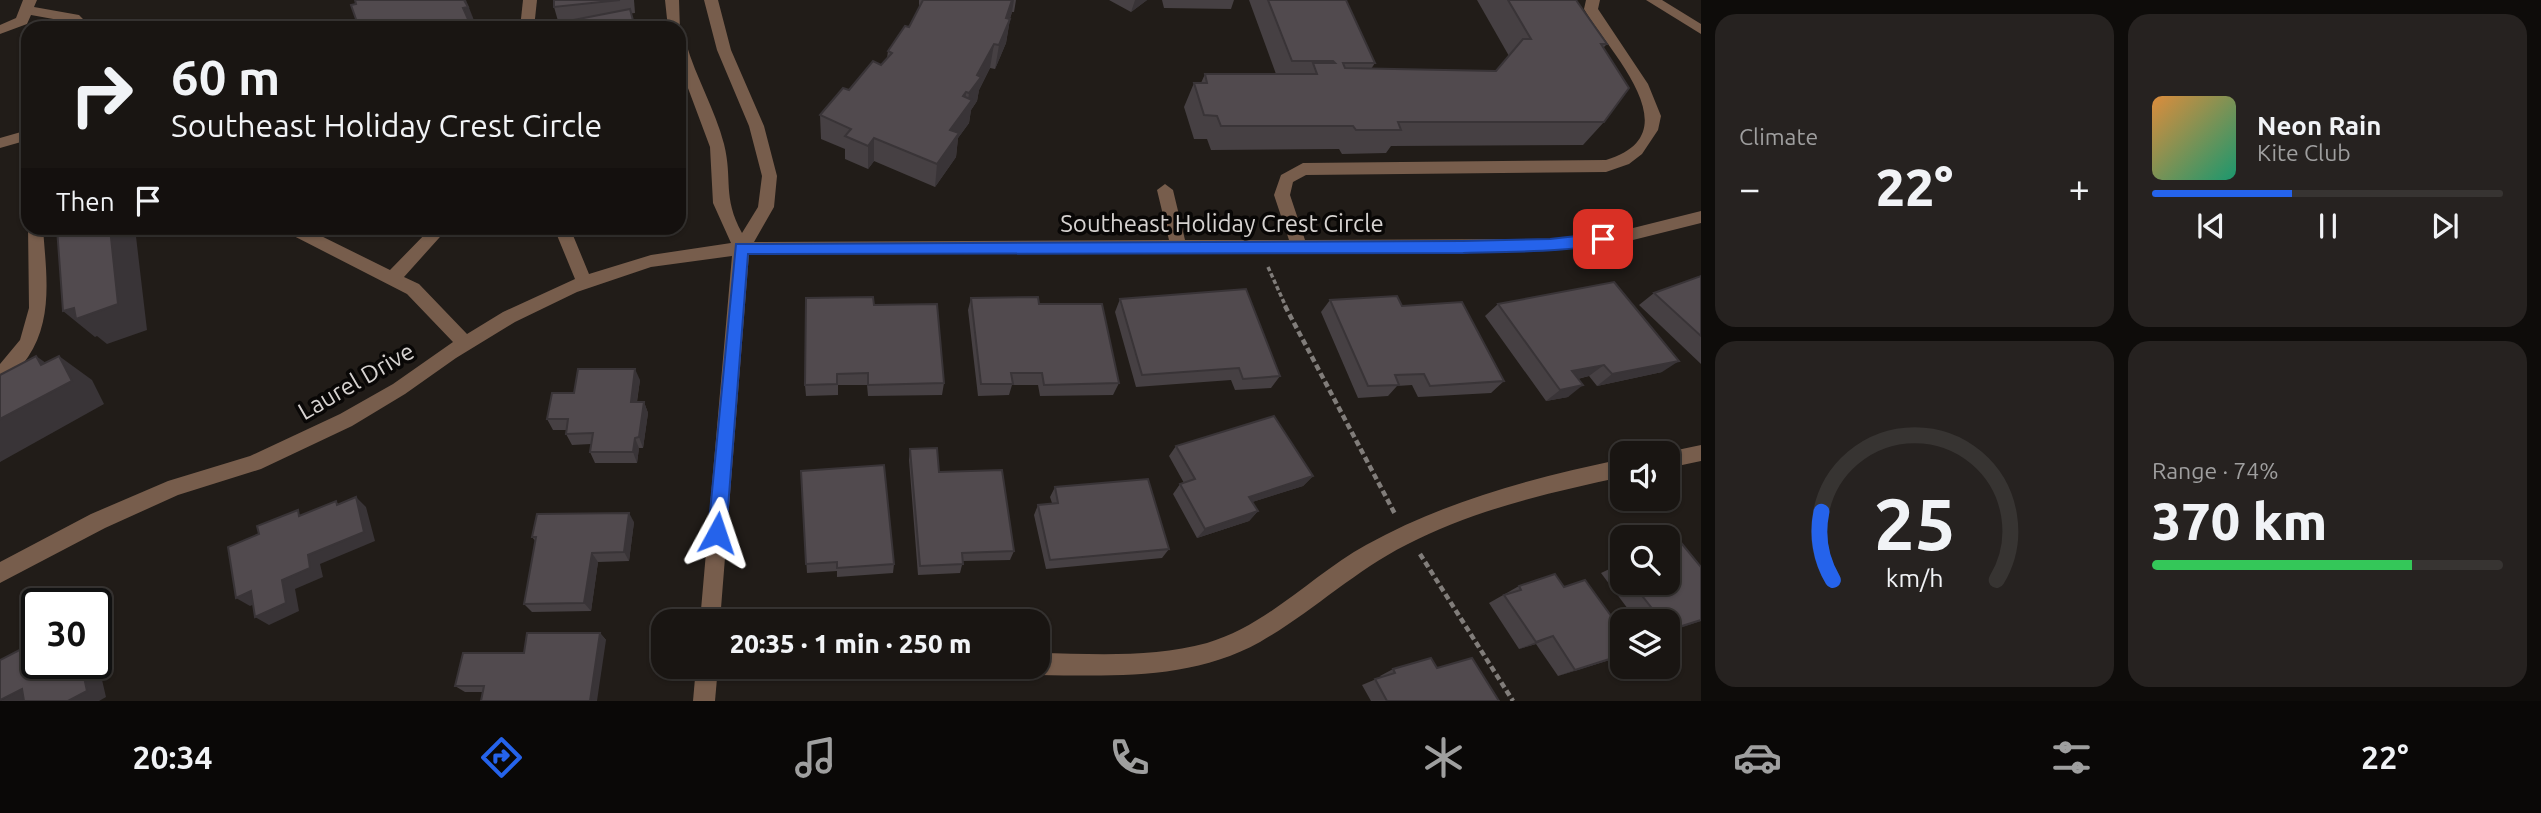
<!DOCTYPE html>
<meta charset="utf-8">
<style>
:root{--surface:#191512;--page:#262220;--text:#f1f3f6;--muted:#9f9f9f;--line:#373432;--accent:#2563eb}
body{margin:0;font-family:Ubuntu,sans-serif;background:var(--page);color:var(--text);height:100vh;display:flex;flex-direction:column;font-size:26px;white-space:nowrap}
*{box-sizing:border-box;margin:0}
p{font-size:23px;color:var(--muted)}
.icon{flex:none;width:38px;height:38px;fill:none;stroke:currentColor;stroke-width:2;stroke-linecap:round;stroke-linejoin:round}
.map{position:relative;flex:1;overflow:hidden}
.sheet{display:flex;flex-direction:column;gap:14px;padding:14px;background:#0e0c0a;width:840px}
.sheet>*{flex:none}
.banner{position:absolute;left:21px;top:21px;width:665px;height:214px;border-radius:21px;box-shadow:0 2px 5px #0004,0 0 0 2px var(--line);background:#191512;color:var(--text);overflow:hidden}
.tools{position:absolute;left:1610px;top:441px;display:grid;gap:14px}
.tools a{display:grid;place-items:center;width:70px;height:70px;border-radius:14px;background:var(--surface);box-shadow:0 2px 5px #0004,0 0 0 2px var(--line);font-size:35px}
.speed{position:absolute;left:21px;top:588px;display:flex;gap:14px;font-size:35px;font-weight:700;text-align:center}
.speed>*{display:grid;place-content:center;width:91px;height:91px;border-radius:50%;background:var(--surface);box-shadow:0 2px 5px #0004,0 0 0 2px var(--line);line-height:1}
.speed .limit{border:4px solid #111;border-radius:10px;background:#fff;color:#111}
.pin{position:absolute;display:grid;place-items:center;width:60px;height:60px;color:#fff;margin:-30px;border-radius:14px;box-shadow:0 4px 10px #0006}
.me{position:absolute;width:77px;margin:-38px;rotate:5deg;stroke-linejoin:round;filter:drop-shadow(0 0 5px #0008)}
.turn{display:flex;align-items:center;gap:24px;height:147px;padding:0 35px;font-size:32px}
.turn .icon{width:91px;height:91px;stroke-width:2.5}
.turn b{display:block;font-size:49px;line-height:60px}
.then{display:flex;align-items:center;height:66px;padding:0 35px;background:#0003;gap:14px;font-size:26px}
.big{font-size:52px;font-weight:800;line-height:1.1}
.sheet .card{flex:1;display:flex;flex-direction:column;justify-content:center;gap:10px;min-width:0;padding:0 24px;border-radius:21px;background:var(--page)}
.sheet .dial{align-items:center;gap:0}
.dial svg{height:182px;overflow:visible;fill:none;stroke:var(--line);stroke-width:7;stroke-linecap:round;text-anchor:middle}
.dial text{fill:var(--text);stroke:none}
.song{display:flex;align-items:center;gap:21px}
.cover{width:84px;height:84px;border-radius:10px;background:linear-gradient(135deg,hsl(30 70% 55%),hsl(160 70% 35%))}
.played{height:7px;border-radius:4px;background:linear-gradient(90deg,var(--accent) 40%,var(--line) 40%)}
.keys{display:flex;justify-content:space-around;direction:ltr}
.heat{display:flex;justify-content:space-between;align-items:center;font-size:38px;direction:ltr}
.charge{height:10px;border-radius:5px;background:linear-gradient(90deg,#34c759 74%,var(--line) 0)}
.sheet .tiles{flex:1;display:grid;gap:14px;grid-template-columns:repeat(2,1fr)}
.trip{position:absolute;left:651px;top:609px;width:399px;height:70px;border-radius:21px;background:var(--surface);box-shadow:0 2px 5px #0004,0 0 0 2px var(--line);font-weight:800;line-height:70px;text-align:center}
.tabs{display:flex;height:112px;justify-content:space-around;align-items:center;background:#0a0807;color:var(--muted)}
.tabs .icon{width:49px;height:49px}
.tabs .on{color:var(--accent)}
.tabs b{font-size:32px;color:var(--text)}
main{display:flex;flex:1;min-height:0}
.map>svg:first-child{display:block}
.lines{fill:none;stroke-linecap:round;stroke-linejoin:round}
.path-far1{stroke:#817d7a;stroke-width:3.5;stroke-dasharray:4.5 2.5;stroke-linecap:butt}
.path{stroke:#817d7a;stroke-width:4.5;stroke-dasharray:6 3.5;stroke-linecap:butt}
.minor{fill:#775d4c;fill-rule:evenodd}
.wall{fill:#464043}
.shaded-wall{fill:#393437}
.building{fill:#514a4e;stroke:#393437;stroke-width:2}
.route{fill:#2563eb;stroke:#184099;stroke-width:2}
.labels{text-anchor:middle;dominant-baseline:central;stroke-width:7;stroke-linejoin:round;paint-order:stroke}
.street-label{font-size:24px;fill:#d6d2d0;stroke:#090706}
</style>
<main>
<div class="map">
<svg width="1701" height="701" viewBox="0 0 1701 701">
<rect width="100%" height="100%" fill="#211c18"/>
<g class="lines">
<polyline class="path-far1" points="1268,267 1286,307"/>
<g class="path">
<polyline points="1285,306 1395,514"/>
<polyline points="1420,554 1513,701"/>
</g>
<g class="minor">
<polygon points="23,0 37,0 34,7 79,15 92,28 77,28 70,22 31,15 27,24 0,34 0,25 16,18"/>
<polygon points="523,0 537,0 534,28 520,28"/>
<polygon points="665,0 679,0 680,31 679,28 668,28"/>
<path d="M704,0H718L731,50L764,126L777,176L774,207L754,242L1169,240L1157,190L1165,184L1173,190L1185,240H1289L1274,195L1281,175L1303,163L1606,160C1694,134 1608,51 1584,9L1586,0H1600L1598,9L1648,84L1661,116L1658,130L1642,154L1629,164L1606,172L1306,175L1293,182L1290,195L1305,240L1550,239L1629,229L1701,211V223L1629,241L1550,251L749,254L720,621H700L732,256L651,267L577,292L515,322L456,358L405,394L352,426L261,469L178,495L105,528L0,583V562L91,514L168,481L250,456L340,414L393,384L453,342L407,294L286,232L284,228H305L390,270L431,228H448L404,277L419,284L467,334L503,312L575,279L554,228H570L589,274L651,255L731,243L713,203L710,147L679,64V38L686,43C696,78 715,109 724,144C733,180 722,196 742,233L758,207L762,176L749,126L717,50Z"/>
<polygon points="1646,0 1662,0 1701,24 1701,34"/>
<polygon points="28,130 28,140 0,148 0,138"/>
<path d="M28,226L43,228C46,272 54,318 28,357C21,367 12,378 0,383V364L20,340L29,308Z"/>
<polygon points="1701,445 1701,461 1668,468 1668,453 1663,453"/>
<path d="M1622,459V477C1548,493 1473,510 1406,545C1353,572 1311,613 1260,642C1192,680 1113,676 1038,675L1030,672L1028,667H1038V653C1094,654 1153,658 1207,643C1268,625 1312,575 1366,545C1445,501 1533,478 1622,459Z"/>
<polygon points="696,667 718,667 715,701 693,701"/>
</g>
</g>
<g class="wall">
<polygon points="554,0 634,0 635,13 558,21 554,7"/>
<polygon points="919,0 1016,0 1014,12 1012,12 1010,19 1006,43 995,69 990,68 979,90 977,101 971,110 969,123 958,138 956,157 935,187 874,161 868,169 845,159 845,149 821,139 820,115 849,90 881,65 887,58 888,51 909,27 919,8"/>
<polygon points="1109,0 1147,0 1131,12"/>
<polygon points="1162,0 1234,0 1231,9 1164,8"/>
<polygon points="1249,0 1346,0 1375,63 1371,69 1496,71 1509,56 1477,0 1576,0 1607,44 1603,48 1604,122 1583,145 1391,146 1386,153 1342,154 1339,149 1211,150 1207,139 1194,139 1184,107 1194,83 1201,83 1205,74 1276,74"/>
<polygon points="1701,276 1701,364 1639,305 1654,293"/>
<polygon points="971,298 1039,304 1119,383 1113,395 1040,396 1038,385 1012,385 1009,395 978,396 968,310"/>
<polygon points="1120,299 1280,376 1271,388 1235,390 1231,380 1136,387 1115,312"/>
<polygon points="1330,300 1402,306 1504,381 1491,393 1418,397 1412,385 1397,386 1388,396 1358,398 1321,312"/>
<polygon points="1498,304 1662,372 1597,386 1589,376 1578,379 1568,397 1546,401 1485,316"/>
<polygon points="874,305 944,383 942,395 868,396 867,385 838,385 838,395 806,396 805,385"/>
<polygon points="640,380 637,402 644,402 648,413 643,448 639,448 637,463 595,463 590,452 591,444 572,445 566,434 567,430 553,430 547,419 574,393"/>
<polygon points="1176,446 1313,476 1303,486 1252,502 1258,511 1249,521 1197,538 1173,494 1180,484 1184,483 1169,456"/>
<polygon points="910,449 939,472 1014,551 1010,560 963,561 960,573 918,575 909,460"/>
<polygon points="801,471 894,564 893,573 837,577 837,571 807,573"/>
<polygon points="1055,487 1169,549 1162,558 1046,569 1034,515 1038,505 1052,503 1050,497"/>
<polygon points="634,522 629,561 598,562 591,611 532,612 524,604 536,542 532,537"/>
<polygon points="1622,563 1622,583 1668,583 1701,567 1668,632 1668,621 1637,621 1601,573"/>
<polygon points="1519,586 1564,587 1622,656 1558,676 1536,644 1519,649 1489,603"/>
<polygon points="600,633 606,640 483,692 465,692 455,686 524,653"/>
<polygon points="1437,668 1499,701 1371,701 1362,685 1381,677 1380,676 1393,669"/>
</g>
<g class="shaded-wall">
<polygon points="461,0 466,0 477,28 471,28"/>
<polygon points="1012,0 1014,0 1012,12 1007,26 1010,19 1006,43 995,69 999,45"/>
<polygon points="1135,0 1147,0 1131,12"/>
<polygon points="363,21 366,28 360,28 357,22"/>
<polygon points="994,44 990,68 979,90 977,101 971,110 969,123 958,138 956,157 935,187 937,164 963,96 966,92 964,111 967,106 969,93"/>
<polygon points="874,138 874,161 868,169 868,146"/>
<polygon points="110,228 135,228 147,330 107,344 97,336 95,337 63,311"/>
<polygon points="36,356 70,380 59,356 92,380 104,404 0,462 0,419 41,365"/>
<polygon points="1679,361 1662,372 1597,386 1612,374"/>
<polygon points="1604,365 1589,376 1558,383 1572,371"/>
<polygon points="635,369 640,380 635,413 631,402"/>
<polygon points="1583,385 1568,397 1546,401 1560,390"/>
<polygon points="644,402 648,413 643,448 639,437"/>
<polygon points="635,438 639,448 637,463 633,452"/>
<polygon points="1313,476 1303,486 1240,506 1249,497"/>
<polygon points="356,497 366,507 375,541 320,564 323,577 295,589 299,611 269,625 255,617 282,580 308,555"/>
<polygon points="1258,511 1249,521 1197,538 1205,529"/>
<polygon points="629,513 634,522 629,561 624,552"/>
<polygon points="592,553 598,562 591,611 584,603"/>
<polygon points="251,591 265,600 250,606 236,598"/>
<polygon points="1701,620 1701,621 1668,632 1668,631"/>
<polygon points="96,622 103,625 111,660 99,667 106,697 99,701 68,701 81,663 96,663"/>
<polygon points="600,633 606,640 597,701 590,701"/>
<polygon points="1553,636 1536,644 1519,649 1536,642"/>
<polygon points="1622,655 1622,656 1558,676 1575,670"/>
<polygon points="22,689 32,701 0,701"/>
</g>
<g class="building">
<polygon points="355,0 464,0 468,7 463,8 472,28 365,28 363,21 357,22 351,5 356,4"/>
<polygon points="554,0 620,0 554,7"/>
<polygon points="923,0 1012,0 1006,18 1010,19 999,45 994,44 977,75 981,77 969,93 966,92 963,96 972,100 950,130 959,133 937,164 874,138 868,146 845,136 851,129 820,115 843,88 849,90 873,61 881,65 892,53 888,51 905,26 909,27"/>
<polygon points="1268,0 1346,0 1375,63 1343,63 1345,68 1496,71 1523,39 1531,39 1508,0 1576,0 1607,44 1601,44 1629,88 1604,122 1398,122 1401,130 1356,130 1353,126 1221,126 1217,116 1204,115 1194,83 1207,83 1205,74 1317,74 1313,63 1335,63 1333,61 1292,61"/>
<polygon points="630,9 635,28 559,28 558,23"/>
<polygon points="57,228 110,228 118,304 76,319 74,308 63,311"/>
<polygon points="1701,276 1701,336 1654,293"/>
<polygon points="1614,282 1679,361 1612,374 1604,365 1572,371 1583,385 1560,390 1498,304"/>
<polygon points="1246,289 1280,376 1243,379 1239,368 1142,375 1120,299"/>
<polygon points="1397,296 1402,306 1462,302 1504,381 1430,386 1424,374 1395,375 1399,385 1368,386 1330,300"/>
<polygon points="873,297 874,305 937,304 944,383 868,385 868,373 837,374 837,384 805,385 806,298"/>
<polygon points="1038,297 1039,304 1102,304 1119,383 1044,385 1042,373 1011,373 1013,384 981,384 971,298"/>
<polygon points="36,356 41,365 59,356 72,381 0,419 0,375"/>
<polygon points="578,369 635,369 631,402 644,402 639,437 635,438 633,452 590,452 593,433 566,434 568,419 547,419 552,393 574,393"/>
<polygon points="1274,416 1313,476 1249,497 1258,511 1205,529 1180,484 1195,479 1176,446"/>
<polygon points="937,448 939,472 1002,470 1014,551 962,553 963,564 920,566 910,449"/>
<polygon points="884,465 894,564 837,568 837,562 806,564 801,471"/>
<polygon points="1148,479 1169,549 1050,560 1038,505 1058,503 1055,487"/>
<polygon points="356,497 364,532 308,555 310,568 282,580 286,603 255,617 251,591 236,598 228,547 259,534 257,526 298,510 299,516 336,501 337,505"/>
<polygon points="629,513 624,552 592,553 584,603 524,604 536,537 532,537 537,514"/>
<polygon points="1678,539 1701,567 1701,620 1669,630 1668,621 1662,621 1632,583 1668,583 1668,542"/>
<polygon points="1555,574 1564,587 1585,580 1622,631 1622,655 1575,670 1553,636 1536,642 1504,595 1521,590 1519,586"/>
<polygon points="527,633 600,633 590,701 481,701 484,686 455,686 463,653 524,653"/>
<polygon points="37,641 37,663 81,663 87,691 68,701 24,701 22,689 0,700 0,660"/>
<polygon points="1431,658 1437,668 1472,658 1499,701 1387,701 1375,679 1395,673 1393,669"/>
</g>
<path class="route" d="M1603,233L1610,239C1600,253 1486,252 1463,253L748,254L726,533L724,539L717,541L711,539L708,533L736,244L1463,241L1550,239Z"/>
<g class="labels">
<g class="street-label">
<text x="1222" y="223">Southeast Holiday Crest Circle</text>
<text transform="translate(356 381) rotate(-30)">Laurel Drive</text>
</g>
</g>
</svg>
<div class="tools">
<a><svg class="icon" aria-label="sound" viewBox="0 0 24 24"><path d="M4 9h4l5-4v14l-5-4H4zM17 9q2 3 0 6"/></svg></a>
<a><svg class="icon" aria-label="search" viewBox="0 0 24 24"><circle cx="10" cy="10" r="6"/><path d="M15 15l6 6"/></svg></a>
<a><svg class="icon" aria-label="layers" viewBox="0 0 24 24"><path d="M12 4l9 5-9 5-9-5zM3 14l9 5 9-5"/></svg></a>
</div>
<div class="speed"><div class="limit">30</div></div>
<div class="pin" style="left:1603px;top:239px;background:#d93025"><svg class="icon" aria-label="arrive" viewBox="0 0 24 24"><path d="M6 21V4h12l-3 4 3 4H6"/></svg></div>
<svg class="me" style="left:717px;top:533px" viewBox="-20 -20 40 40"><path d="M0-17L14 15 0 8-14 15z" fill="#2563eb" stroke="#fff" stroke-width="4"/></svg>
<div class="trip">20:35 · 1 min · 250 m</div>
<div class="banner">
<div class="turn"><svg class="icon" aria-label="right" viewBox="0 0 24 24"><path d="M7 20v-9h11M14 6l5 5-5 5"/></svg><div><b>60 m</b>Southeast Holiday Crest Circle</div></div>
<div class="then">Then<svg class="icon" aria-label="arrive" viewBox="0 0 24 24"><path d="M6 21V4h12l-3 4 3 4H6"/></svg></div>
</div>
</div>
<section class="sheet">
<div class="tiles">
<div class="card"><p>Climate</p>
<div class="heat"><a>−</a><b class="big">22°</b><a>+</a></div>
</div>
<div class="card">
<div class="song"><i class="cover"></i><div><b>Neon Rain</b><p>Kite Club</p></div></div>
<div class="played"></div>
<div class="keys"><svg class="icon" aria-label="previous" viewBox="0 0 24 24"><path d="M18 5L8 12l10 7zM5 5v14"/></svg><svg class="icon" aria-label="pause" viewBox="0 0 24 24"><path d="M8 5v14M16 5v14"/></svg><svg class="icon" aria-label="next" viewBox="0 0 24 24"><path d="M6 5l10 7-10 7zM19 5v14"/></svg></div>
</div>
<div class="card dial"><svg viewBox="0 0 100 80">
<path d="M14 69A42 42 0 1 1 86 69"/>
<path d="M14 69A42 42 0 0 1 9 39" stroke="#2563eb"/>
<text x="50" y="56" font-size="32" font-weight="700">25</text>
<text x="50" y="72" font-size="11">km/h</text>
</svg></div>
<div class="card"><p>Range · 74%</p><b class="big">370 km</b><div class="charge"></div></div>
</div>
</section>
</main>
<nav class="tabs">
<b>20:34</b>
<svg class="icon on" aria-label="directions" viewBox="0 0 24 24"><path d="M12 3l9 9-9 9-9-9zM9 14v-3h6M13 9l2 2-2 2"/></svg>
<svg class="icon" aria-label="music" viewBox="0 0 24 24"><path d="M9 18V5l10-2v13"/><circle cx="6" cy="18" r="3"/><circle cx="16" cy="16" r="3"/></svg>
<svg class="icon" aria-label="phone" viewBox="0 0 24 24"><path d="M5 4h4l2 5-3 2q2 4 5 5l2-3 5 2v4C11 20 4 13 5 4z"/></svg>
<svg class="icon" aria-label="climate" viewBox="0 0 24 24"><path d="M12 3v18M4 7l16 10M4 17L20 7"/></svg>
<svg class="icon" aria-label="car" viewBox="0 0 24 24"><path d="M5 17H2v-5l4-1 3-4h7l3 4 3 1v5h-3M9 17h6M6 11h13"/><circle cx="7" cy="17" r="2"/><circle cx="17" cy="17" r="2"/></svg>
<svg class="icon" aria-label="filters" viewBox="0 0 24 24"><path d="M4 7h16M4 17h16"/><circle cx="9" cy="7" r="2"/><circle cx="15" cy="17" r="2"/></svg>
<b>22°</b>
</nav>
